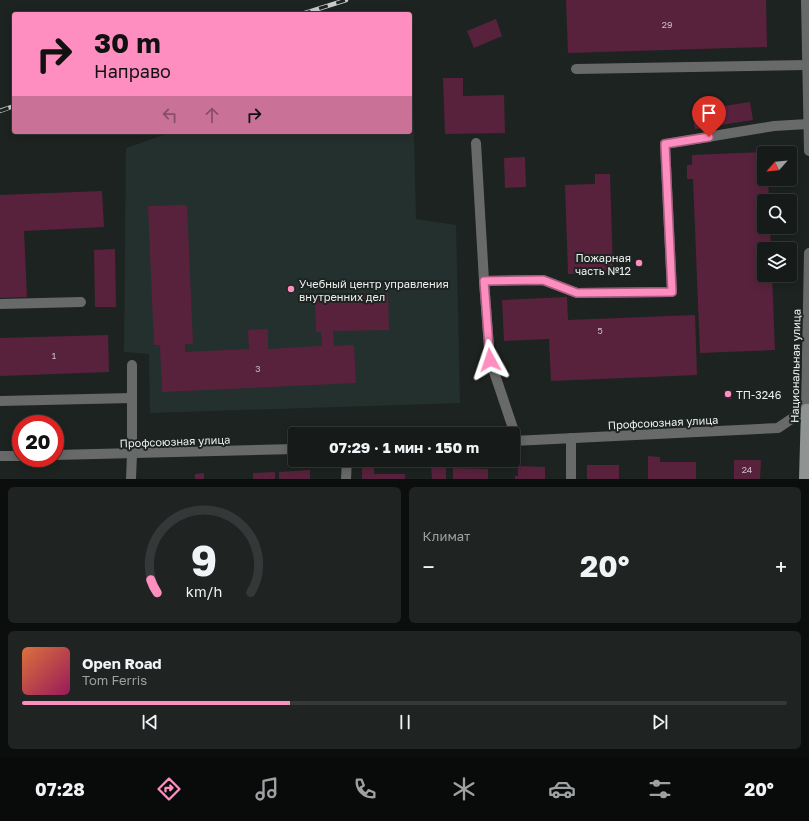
<!DOCTYPE html>
<html lang="ru">
<meta charset="utf-8">
<style>
:root{--surface:#161a19;--page:#1f2322;--text:#f1f3f6;--muted:#9ea1a2;--line:#353838;--accent:#fd8ebf}
body{margin:0;font-family:"Golos Text",sans-serif;background:var(--page);color:var(--text);height:100vh;display:flex;flex-direction:column;font-size:15px;white-space:nowrap}
*{box-sizing:border-box;margin:0}
p{font-size:13px;color:var(--muted)}
.icon{flex:none;width:22px;height:22px;fill:none;stroke:currentColor;stroke-width:2;stroke-linecap:round;stroke-linejoin:round}
.map{position:relative;height:479px;overflow:hidden}
.details{display:flex;flex-direction:column;gap:8px;padding:8px;background:#0c0e0e;flex:1}
.details>*{flex:none}
.top-card{position:absolute;left:12px;top:12px;width:400px;height:122px;border-radius:4px;box-shadow:0 2px 10px #0003,0 0 0 1px var(--line);background:#fd8ebf;color:#111;overflow:hidden}
.needle{width:26px;rotate:243deg}
.controls{position:absolute;left:757px;top:146px;display:grid;gap:8px}
.controls a{display:grid;place-items:center;width:40px;height:40px;border-radius:4px;background:var(--surface);box-shadow:0 2px 10px #0003,0 0 0 1px var(--line);font-size:20px}
.speed{position:absolute;left:12px;top:415px;display:flex;gap:8px;font-size:20px;font-weight:700;text-align:center}
.speed>*{display:grid;place-content:center;width:52px;height:52px;border-radius:50%;background:var(--surface);box-shadow:0 2px 10px #0003,0 0 0 1px var(--line);line-height:1}
.speed .limit{border:6px solid #d22;background:#fff;color:#111}
.pin{position:absolute;display:grid;place-items:center;width:34px;height:34px;color:#fff;margin:-41px -17px;border-radius:50% 50% 50% 0;rotate:-45deg;box-shadow:0 0 4px #0007}
.pin .icon{rotate:45deg}
.me{position:absolute;width:44px;margin:-22px;rotate:355deg;stroke-linejoin:round;filter:drop-shadow(0 0 3px #0008)}
.turn{display:flex;align-items:center;gap:14px;height:84px;padding:0 16px;font-size:18px}
.turn .icon{width:52px;height:52px;stroke-width:2.5}
.turn b{display:block;font-size:28px;line-height:34px}
.lanes{display:flex;align-items:center;height:38px;padding:0 16px;background:#0003;justify-content:center;gap:20px;direction:ltr}
.lanes .off{opacity:.35}
.big{font-size:30px;font-weight:700;line-height:1.1}
.details .card{flex:1;display:flex;flex-direction:column;justify-content:center;gap:6px;min-width:0;padding:0 14px;border-radius:6px;background:var(--page)}
.details .dial{align-items:center;gap:0}
.dial svg{height:104px;overflow:visible;fill:none;stroke:var(--line);stroke-width:7;stroke-linecap:round;text-anchor:middle}
.dial text{fill:var(--text);stroke:none}
.song{display:flex;align-items:center;gap:12px}
.cover{width:48px;height:48px;border-radius:6px;background:linear-gradient(135deg,hsl(20 70% 55%),hsl(330 70% 35%))}
.played{height:4px;border-radius:2px;background:linear-gradient(90deg,var(--accent) 35%,var(--line) 35%)}
.keys{display:flex;justify-content:space-around;direction:ltr}
.heat{display:flex;justify-content:space-between;align-items:center;font-size:22px;direction:ltr}
.details .tiles{flex:1;display:grid;gap:8px;grid-template-columns:1fr 1fr}
.card:last-child{grid-column:span 2}
.trip{position:absolute;left:288px;top:427px;width:232px;height:40px;border-radius:4px;background:var(--surface);box-shadow:0 2px 10px #0003,0 0 0 1px var(--line);font-weight:700;line-height:40px;text-align:center}
.dock{display:flex;height:64px;justify-content:space-around;align-items:center;background:#090a0a;color:var(--muted)}
.dock .icon{width:28px;height:28px}
.dock .active{color:var(--accent)}
.dock b{font-size:18px;color:var(--text)}
.map>svg:first-child{display:block}
.built{fill:#24302d}
.building{fill:#58223c}
.lines{fill:none;stroke-linecap:round;stroke-linejoin:round}
.lane{stroke:#676a69;stroke-width:10}
.street{stroke:#676a69;stroke-width:10}
.secondary{stroke:#8f9392;stroke-width:10}
.rail-casing{stroke:#c6cbc9;stroke-width:4.5}
.rail{stroke:#1d2321;stroke-width:3;stroke-dasharray:9;stroke-linecap:butt}
.route-casing{stroke:#a45c7c;stroke-width:10}
.route{stroke:#fd8ebf;stroke-width:7}
.poi-dot{fill:#fd8ebf;stroke:#1d2321;stroke-width:1.5}
.labels{text-anchor:middle;dominant-baseline:central;stroke-width:4;stroke-linejoin:round;paint-order:stroke}
.number-label{font-size:9px;fill:#c7bcc2}
.poi-label{font-size:11px;fill:#ecf0ee;stroke:#1d2321;text-anchor:start}
.street-label{font-size:11px;fill:#ecf0ee;stroke:#1d2321}
</style>
<div class="map">
<svg width="809" height="479" viewBox="0 0 809 479">
<rect width="100%" height="100%" fill="#1d2321"/>
<polygon class="built" points="412,52 416,219 456,225 460,403 150,413 149,354 124,352 126,148 172,132 410,132 410,53"/>
<g class="building">
<polygon points="566,0 766,0 767,47 568,53"/>
<polygon points="496,19 502,36 474,48 467,31"/>
<polygon points="443,78 463,78 463,96 504,95 505,133 445,134"/>
<polygon points="750,102 753,120 695,129 692,111"/>
<polygon points="764,152 764,179 768,179 769,201 764,201 764,227 770,227 771,249 764,249 764,275 772,275 775,350 700,353 693,179 687,179 687,165 692,165 692,155"/>
<polygon points="525,157 526,187 505,188 504,158"/>
<polygon points="595,174 610,174 613,273 568,274 565,185 595,184"/>
<polygon points="102,191 104,227 24,231 27,297 0,298 0,195"/>
<polygon points="187,205 193,344 185,344 185,352 249,349 248,330 268,329 268,349 322,346 321,332 316,332 315,295 388,293 389,330 333,331 334,346 354,345 356,383 162,392 160,345 154,345 148,206"/>
<polygon points="115,249 116,307 95,307 94,250"/>
<polygon points="567,297 568,320 695,315 697,375 551,381 549,339 504,341 502,300"/>
<polygon points="108,335 109,372 0,376 0,338"/>
<polygon points="724,390 732,390 731,399 724,398"/>
<polygon points="648,456 660,457 660,462 696,462 696,479 648,479"/>
<polygon points="734,460 761,460 760,479 734,479"/>
<polygon points="431,465 446,465 446,479 432,479"/>
<rect x="587" y="465" width="32" height="14"/>
<polygon points="374,466 374,474 405,474 405,479 362,479 362,467"/>
<polygon points="518,466 545,467 545,479 515,479 515,476 518,476"/>
<polygon points="453,468 488,469 488,479 453,479"/>
<polygon points="310,470 310,479 279,479 279,472"/>
<polygon points="275,472 275,479 253,479 253,473"/>
<polygon points="204,473 204,479 195,479 195,474"/>
</g>
<g class="lines">
<g class="lane">
<polyline points="576,69 807,65"/>
<polyline points="476,143 484,281"/>
<polyline points="0,304 81,302"/>
<polyline points="0,401 132,398"/>
<polyline points="517,440 490,360 484,281 543,280 577,293 672,292 665,144 774,126 808,124"/>
<polyline points="132,454 132,365"/>
</g>
<g class="street">
<polyline points="806,0 809,151"/>
<polyline points="513,441 778,428 806,409 809,253"/>
<polyline points="55,455 295,449"/>
<polyline points="0,456 21,456"/>
<polyline points="131,479 132,454"/>
<polyline points="346,479 347,460"/>
<polyline points="571,479 571,438"/>
</g>
<polyline class="secondary" points="804,479 806,409 809,409"/>
<g class="rail-casing">
<g id="rail">
<polyline points="302,14 346,0"/>
<polyline points="0,111 14,106"/>
</g>
</g>
<use href="#rail" class="rail"/>
</g>
<g class="lines">
<g class="route-casing">
<polyline id="route" points="490,360 484,281 543,280 577,293 672,292 665,144 709,137"/>
</g>
<use href="#route" class="route"/>
</g>
<g class="poi-dot">
<circle cx="639" cy="263" r="4"/>
<circle cx="291" cy="289" r="4"/>
<circle cx="728" cy="394" r="4"/>
</g>
<g class="labels">
<g class="number-label">
<text x="667" y="24">29</text>
<text x="600" y="330">5</text>
<text x="54" y="355">1</text>
<text x="258" y="368">3</text>
<text x="747" y="469">24</text>
</g>
<g class="poi-label">
<text x="631" y="257" text-anchor="end">Пожарная<tspan x="631" dy="13">часть №12</tspan></text>
<text x="299" y="283">Учебный центр управления<tspan x="299" dy="13">внутренних дел</tspan></text>
<text x="736" y="394">ТП-3246</text>
</g>
<g class="street-label">
<text transform="translate(795 366) rotate(-89)">Национальная улица</text>
<text transform="translate(663 422) rotate(-3)">Профсоюзная улица</text>
<text transform="translate(175 441) rotate(-2)">Профсоюзная улица</text>
</g>
</g>
</svg>
<div class="controls">
<a><svg class="needle" viewBox="-14 -14 28 28"><path d="M0-13l5 13h-10z" fill="#e53935"/><path d="M0 13l5-13h-10z" fill="#9ea1a2"/></svg></a>
<a><svg class="icon" aria-label="search" viewBox="0 0 24 24"><circle cx="10" cy="10" r="6"/><path d="M15 15l6 6"/></svg></a>
<a><svg class="icon" aria-label="layers" viewBox="0 0 24 24"><path d="M12 4l9 5-9 5-9-5zM3 14l9 5 9-5"/></svg></a>
</div>
<div class="speed"><div class="limit">20</div></div>
<div class="pin" style="left:709px;top:137px;background:#d93025"><svg class="icon" aria-label="arrive" viewBox="0 0 24 24"><path d="M6 21V4h12l-3 4 3 4H6"/></svg></div>
<svg class="me" style="left:490px;top:360px" viewBox="-20 -20 40 40"><path d="M0-17L14 15 0 8-14 15z" fill="#fd8ebf" stroke="#fff" stroke-width="4"/></svg>
<div class="trip">07:29 · 1 мин · 150 m</div>
<div class="top-card">
<div class="turn"><svg class="icon" aria-label="right" viewBox="0 0 24 24"><path d="M7 20v-9h11M14 6l5 5-5 5"/></svg><div><b>30 m</b>Направо</div></div>
<div class="lanes"><svg class="icon off" aria-label="left" viewBox="0 0 24 24"><path d="M17 20v-9H6M10 6l-5 5 5 5"/></svg><svg class="icon off" aria-label="ahead" viewBox="0 0 24 24"><path d="M12 20V5M6 11l6-6 6 6"/></svg><svg class="icon" aria-label="right" viewBox="0 0 24 24"><path d="M7 20v-9h11M14 6l5 5-5 5"/></svg></div>
</div>
</div>
<section class="details">
<div class="tiles">
<div class="card dial"><svg viewBox="0 0 100 80">
<path d="M14 69A42 42 0 1 1 86 69"/>
<path d="M14 69A42 42 0 0 1 9 59" stroke="#fd8ebf"/>
<text x="50" y="56" font-size="32" font-weight="700">9</text>
<text x="50" y="72" font-size="11">km/h</text>
</svg></div>
<div class="card"><p>Климат</p>
<div class="heat"><a>−</a><b class="big">20°</b><a>+</a></div>
</div>
<div class="card">
<div class="song"><i class="cover"></i><div><b>Open Road</b><p>Tom Ferris</p></div></div>
<div class="played"></div>
<div class="keys"><svg class="icon" aria-label="previous" viewBox="0 0 24 24"><path d="M18 5L8 12l10 7zM5 5v14"/></svg><svg class="icon" aria-label="pause" viewBox="0 0 24 24"><path d="M8 5v14M16 5v14"/></svg><svg class="icon" aria-label="next" viewBox="0 0 24 24"><path d="M6 5l10 7-10 7zM19 5v14"/></svg></div>
</div>
</div>
</section>
<nav class="dock">
<b>07:28</b>
<svg class="icon active" aria-label="directions" viewBox="0 0 24 24"><path d="M12 3l9 9-9 9-9-9zM9 14v-3h6M13 9l2 2-2 2"/></svg>
<svg class="icon" aria-label="music" viewBox="0 0 24 24"><path d="M9 18V5l10-2v13"/><circle cx="6" cy="18" r="3"/><circle cx="16" cy="16" r="3"/></svg>
<svg class="icon" aria-label="phone" viewBox="0 0 24 24"><path d="M5 4h4l2 5-3 2q2 4 5 5l2-3 5 2v4C11 20 4 13 5 4z"/></svg>
<svg class="icon" aria-label="climate" viewBox="0 0 24 24"><path d="M12 3v18M4 7l16 10M4 17L20 7"/></svg>
<svg class="icon" aria-label="car" viewBox="0 0 24 24"><path d="M5 17H2v-5l4-1 3-4h7l3 4 3 1v5h-3M9 17h6M6 11h13"/><circle cx="7" cy="17" r="2"/><circle cx="17" cy="17" r="2"/></svg>
<svg class="icon" aria-label="filters" viewBox="0 0 24 24"><path d="M4 7h16M4 17h16"/><circle cx="9" cy="7" r="2"/><circle cx="15" cy="17" r="2"/></svg>
<b>20°</b>
</nav>
